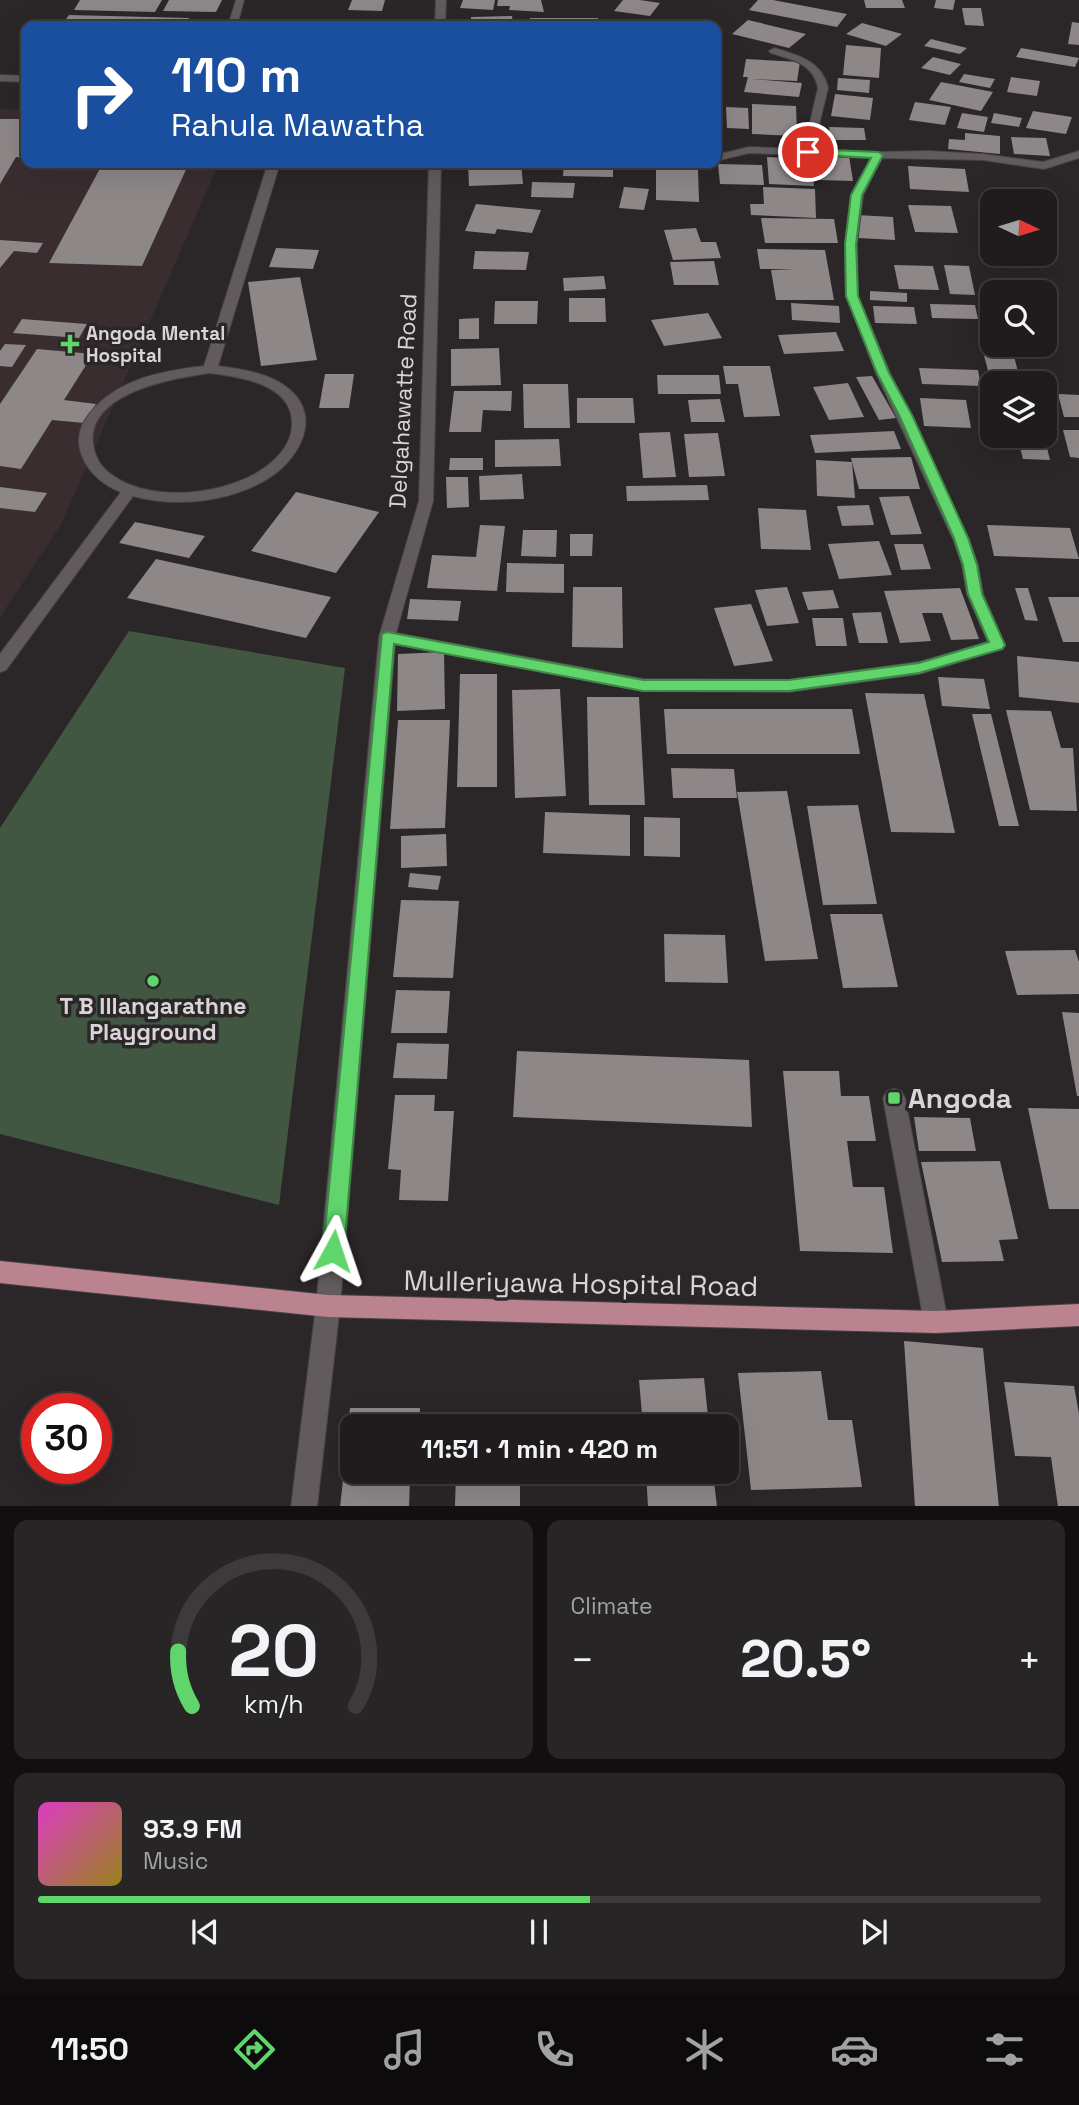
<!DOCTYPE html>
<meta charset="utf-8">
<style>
:root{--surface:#201c1d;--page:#282526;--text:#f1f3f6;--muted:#a2a1a4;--line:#3d3a3b;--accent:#5fd56b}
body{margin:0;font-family:"Space Grotesk",sans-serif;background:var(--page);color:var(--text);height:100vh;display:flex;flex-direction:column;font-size:26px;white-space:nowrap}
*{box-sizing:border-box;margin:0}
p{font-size:23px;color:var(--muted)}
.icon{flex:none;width:38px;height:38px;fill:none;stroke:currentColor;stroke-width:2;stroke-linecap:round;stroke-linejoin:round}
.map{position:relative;height:1506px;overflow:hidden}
.details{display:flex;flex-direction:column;gap:14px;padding:14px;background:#120f10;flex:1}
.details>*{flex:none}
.top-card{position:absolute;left:21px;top:21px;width:700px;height:147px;border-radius:14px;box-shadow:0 7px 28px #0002,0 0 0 2px var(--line);background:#1a4fa0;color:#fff;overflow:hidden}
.needle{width:46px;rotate:94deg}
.buttons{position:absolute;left:980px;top:189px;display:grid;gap:14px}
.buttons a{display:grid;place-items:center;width:77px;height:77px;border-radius:14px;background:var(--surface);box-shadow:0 7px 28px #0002,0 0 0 2px var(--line);font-size:35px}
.speed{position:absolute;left:21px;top:1393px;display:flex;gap:14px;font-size:35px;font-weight:700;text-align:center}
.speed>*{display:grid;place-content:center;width:91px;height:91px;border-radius:50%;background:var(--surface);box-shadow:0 7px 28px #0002,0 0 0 2px var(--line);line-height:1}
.speed .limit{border:10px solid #d22;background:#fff;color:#111}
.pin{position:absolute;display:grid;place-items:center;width:60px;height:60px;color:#fff;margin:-30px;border:4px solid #fff;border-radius:50%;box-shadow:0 2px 7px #0007}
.me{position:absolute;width:77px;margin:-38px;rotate:5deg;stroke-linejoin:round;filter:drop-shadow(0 0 5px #0008)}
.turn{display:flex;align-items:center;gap:24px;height:147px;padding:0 35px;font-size:32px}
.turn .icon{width:91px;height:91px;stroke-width:2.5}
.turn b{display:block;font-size:49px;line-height:60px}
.big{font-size:52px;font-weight:600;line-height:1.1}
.details .widget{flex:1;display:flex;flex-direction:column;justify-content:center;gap:10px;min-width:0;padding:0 24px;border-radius:14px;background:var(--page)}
.details .dial{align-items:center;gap:0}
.dial svg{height:182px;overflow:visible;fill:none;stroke:var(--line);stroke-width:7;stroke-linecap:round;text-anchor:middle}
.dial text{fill:var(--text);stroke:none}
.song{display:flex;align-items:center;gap:21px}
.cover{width:84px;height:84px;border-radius:10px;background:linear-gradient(135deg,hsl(310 70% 55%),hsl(50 70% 35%))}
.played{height:7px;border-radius:4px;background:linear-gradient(90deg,var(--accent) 55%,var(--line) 55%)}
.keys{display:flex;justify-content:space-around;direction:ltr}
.heat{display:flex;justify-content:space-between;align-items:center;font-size:38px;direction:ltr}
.details .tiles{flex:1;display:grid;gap:14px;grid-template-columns:1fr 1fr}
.widget:last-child{grid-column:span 2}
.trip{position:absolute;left:340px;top:1414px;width:399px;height:70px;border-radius:14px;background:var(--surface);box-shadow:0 7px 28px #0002,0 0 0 2px var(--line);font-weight:600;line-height:70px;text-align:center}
.tab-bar{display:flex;height:112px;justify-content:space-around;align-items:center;background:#0d0b0c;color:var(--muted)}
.tab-bar .icon{width:49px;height:49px}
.tab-bar .on{color:var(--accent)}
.tab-bar b{font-size:32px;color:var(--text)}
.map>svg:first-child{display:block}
.built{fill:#392d30}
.green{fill:#415741}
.building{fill:#8d8788}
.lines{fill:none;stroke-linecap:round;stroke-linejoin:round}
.service-casing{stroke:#474243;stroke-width:2}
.minor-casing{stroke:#474243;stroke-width:2}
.tertiary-casing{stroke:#474243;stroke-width:2}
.primary-casing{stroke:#474243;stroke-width:2}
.service{fill:#615b5d;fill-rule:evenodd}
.minor{fill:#615b5d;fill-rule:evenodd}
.tertiary{fill:#615b5d;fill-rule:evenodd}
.primary{fill:#ba838f;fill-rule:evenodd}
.route{fill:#5fd56b;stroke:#3e8a46;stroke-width:2}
.poi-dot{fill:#5fd56b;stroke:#2b2627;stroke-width:2.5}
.labels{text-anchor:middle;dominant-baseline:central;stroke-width:7;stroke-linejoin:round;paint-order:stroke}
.far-poi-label{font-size:19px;font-weight:bold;fill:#d9d5d6;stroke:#2b2627;text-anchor:start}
.street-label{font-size:23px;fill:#d9d5d6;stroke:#2b2627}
.poi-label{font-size:23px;font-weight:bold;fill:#d9d5d6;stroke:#2b2627}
.near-poi-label{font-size:28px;font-weight:bold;fill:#d9d5d6;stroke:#2b2627;text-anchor:start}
.near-street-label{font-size:28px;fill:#d9d5d6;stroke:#2b2627}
</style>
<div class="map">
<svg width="1079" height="1507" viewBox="0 0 1079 1507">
<rect width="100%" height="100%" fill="#2b2627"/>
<polygon class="built" points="0,109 26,110 26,163 219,163 61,525 0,617"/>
<polygon class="green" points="129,631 345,668 279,1205 0,1134 0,828"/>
<g class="building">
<polygon points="80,0 162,0 155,12 74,10"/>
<polygon points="169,0 222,0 216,12 163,11"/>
<polygon points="352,0 385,0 382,11 348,10"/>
<polygon points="463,0 495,0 493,10 460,8"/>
<polygon points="498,0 541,0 544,12 509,10 510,6 497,6"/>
<polygon points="623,0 640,0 660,3 650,16 614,11"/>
<polygon points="758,0 773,0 847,14 837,27 749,10"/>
<polygon points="864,0 902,0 905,8 866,8"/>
<polygon points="936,0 955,0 953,10 934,8"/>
<polygon points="962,8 981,8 984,26 965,25"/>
<polygon points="69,15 189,18 185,26 61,26"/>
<polygon points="512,16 513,25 471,26 471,17"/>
<polygon points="530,18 598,18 599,26 529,26"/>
<polygon points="748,20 806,34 789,48 732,34"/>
<polygon points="1072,22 1079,23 1079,45 1068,44"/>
<polygon points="862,23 902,34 886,46 846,34"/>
<polygon points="931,39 967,48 960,54 924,46"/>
<polygon points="846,45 881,48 879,78 843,75"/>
<polygon points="1021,48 1079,58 1075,67 1016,57"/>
<polygon points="933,57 961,64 950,75 921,68"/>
<polygon points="746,59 800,62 797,81 751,79 802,83 799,97 744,92 748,77 743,77"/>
<polygon points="964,74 995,79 990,88 959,82"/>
<polygon points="1011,77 1040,81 1037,96 1007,92"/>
<polygon points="838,78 870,80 869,93 837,90"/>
<polygon points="941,82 993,92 981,111 929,100"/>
<polygon points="835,94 873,98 870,120 831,116"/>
<polygon points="915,102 951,107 945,125 909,120"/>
<polygon points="752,104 796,106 797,136 752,134"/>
<polygon points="726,107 748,108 749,129 727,128"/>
<polygon points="1033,111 1072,117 1066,134 1026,128"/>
<polygon points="962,113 988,117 984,132 957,128"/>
<polygon points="994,113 1022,118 1019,127 991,123"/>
<polygon points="0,119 26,119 26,158 16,157 0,184"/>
<polygon points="829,127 864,128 866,140 831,140"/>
<polygon points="965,133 1000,136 1000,154 948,149 949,139 965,140"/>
<polygon points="1011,137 1046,138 1050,156 1014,154"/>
<polygon points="817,155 849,156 853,181 819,180"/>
<polygon points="767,157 811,159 814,186 769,184"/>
<polygon points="103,163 189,163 142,266 49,263"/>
<polygon points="468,163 521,163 523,184 469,186"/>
<polygon points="564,163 613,163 613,177 563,176"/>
<polygon points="718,164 762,165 764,185 720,184"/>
<polygon points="908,166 965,169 969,192 910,189"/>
<polygon points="656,169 698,170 699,202 656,200"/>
<polygon points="532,182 575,183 573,198 531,197"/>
<polygon points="624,187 649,189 644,210 619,208"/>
<polygon points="763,187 815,189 816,218 751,215 750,204 764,204"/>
<polygon points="476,204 541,210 532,233 497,229 495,234 465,231"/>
<polygon points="908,205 951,206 958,233 915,232"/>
<polygon points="857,215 893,217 895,240 858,238"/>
<polygon points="761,218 834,219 838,243 765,243"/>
<polygon points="696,228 701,242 716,242 721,258 673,260 664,230"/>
<polygon points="0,240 43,243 37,253 14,251 0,268"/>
<polygon points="276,248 319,250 313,269 269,267"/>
<polygon points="757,249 825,250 834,300 776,300 771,270 796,269 760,269"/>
<polygon points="475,251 529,252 526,270 473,269"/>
<polygon points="714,261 719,285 674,285 670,262"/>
<polygon points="894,265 933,266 939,290 899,289"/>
<polygon points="944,265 969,266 975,295 950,294"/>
<polygon points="604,276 606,289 564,291 563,278"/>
<polygon points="300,277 317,360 261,366 248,282"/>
<polygon points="870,291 907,293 907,302 870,300"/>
<polygon points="569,298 605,298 606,322 569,322"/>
<polygon points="495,301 538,301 537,324 494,324"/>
<polygon points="791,303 839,306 840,323 792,320"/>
<polygon points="930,304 975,305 978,319 932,318"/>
<polygon points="873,306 914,307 917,324 875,323"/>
<polygon points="708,313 722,338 664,346 651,320"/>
<polygon points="479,318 479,339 459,339 459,319"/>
<polygon points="22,319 87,324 79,338 13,333"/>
<polygon points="836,332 844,351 784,354 778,335"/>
<polygon points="5,344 26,345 12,367 0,366 0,351"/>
<polygon points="499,348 501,385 451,386 451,349"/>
<polygon points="982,348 1012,349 1020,379 990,378"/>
<polygon points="37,349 93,354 64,400 96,404 84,423 52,420 21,469 0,466 0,404"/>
<polygon points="723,366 770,366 780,416 744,417 738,384 726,384"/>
<polygon points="919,368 978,370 981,386 922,384"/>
<polygon points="325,374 354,374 349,408 319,408"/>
<polygon points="657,375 719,375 721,394 658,394"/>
<polygon points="872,376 896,418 879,420 856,377"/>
<polygon points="848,383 864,417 829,420 813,387"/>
<polygon points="523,384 568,384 570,428 524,428"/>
<polygon points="454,391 512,391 511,411 483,410 481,432 449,432"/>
<polygon points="1058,394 1079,395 1079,417 1064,417"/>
<polygon points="577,398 633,398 635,423 577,423"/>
<polygon points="920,398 966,400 971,428 924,426"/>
<polygon points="720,399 725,422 691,422 688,400"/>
<polygon points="1063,430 1079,430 1079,458 1070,457"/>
<polygon points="894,431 901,449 815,453 810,435"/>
<polygon points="670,432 676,477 643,478 639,433"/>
<polygon points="718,433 725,476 689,477 684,434"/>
<polygon points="1017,436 1044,436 1050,460 1023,459"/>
<polygon points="559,439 561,466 495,467 495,440"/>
<polygon points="911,457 920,489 859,489 851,458"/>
<polygon points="450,458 483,458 483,470 449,470"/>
<polygon points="816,460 852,462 855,498 817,496"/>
<polygon points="522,474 524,499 480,500 479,476"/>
<polygon points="446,477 468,477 469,507 447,508"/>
<polygon points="707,485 709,500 627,501 626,486"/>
<polygon points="0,487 47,493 35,512 0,508"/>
<polygon points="296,492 379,512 336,573 251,551"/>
<polygon points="909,496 922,534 891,535 879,497"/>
<polygon points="869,505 874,525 842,526 837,506"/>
<polygon points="758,508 806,510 811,550 761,549"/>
<polygon points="135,522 205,536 189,558 119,543"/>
<polygon points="480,525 505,526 497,591 427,588 432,555 476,557"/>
<polygon points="987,525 1070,528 1079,559 994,556"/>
<polygon points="523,530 557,530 556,557 521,556"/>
<polygon points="570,534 593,534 592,556 570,556"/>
<polygon points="879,541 892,575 839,579 828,544"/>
<polygon points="894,544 923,544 931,569 901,570"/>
<polygon points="156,559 331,597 306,638 127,598"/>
<polygon points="507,563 564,564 564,593 506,592"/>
<polygon points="573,587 622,587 623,648 572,647"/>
<polygon points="787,587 799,623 767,626 755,590"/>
<polygon points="960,588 979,639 951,640 942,613 922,613 931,641 900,643 884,591"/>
<polygon points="1015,588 1028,588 1038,621 1025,620"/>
<polygon points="833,590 839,608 808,610 802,592"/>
<polygon points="1048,597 1079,597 1079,642 1063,642"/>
<polygon points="410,599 461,601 458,621 407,619"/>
<polygon points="751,604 773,661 734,666 714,608"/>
<polygon points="881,612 888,643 859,643 852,613"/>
<polygon points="812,618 843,618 847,646 816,646"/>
<polygon points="444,652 445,709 397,711 398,654"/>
<polygon points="1017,656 1079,662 1079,703 1019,697"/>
<polygon points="460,674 497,674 497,787 457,787"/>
<polygon points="938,677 984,679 990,709 942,706"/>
<polygon points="560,689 566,796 515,798 512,690"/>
<polygon points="865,693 924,694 955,833 891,832"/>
<polygon points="587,697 639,697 645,805 589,805"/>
<polygon points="664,709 852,709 860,754 667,754"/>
<polygon points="1006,710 1051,711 1061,748 1073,748 1077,811 1030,810"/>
<polygon points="972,714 991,714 1019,826 999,826"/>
<polygon points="398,720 450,720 445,828 390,829"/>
<polygon points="671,768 734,769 737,798 673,798"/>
<polygon points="787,791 818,959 765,961 737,792"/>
<polygon points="858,805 877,904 823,905 807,806"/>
<polygon points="545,812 630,815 630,856 543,853"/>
<polygon points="644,817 680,818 680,857 644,856"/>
<polygon points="446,834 447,866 401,868 401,836"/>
<polygon points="410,873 441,876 438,890 408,887"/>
<polygon points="401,900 459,901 453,978 393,977"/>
<polygon points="830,914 882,914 898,987 843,988"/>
<polygon points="664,934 725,935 728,983 665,982"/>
<polygon points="1075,950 1079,962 1079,994 1017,995 1005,951"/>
<polygon points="396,990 450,991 447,1033 391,1033"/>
<polygon points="1062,1012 1079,1013 1079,1096 1077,1096"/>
<polygon points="397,1043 449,1044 447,1079 393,1078"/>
<polygon points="517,1051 749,1060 752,1127 513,1117"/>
<polygon points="783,1071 839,1071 841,1096 869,1096 876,1141 847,1141 853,1187 884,1187 893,1253 800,1251"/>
<polygon points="395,1095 435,1095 434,1111 454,1111 448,1201 399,1200 401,1170 388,1169"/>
<polygon points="1028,1108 1079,1109 1079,1209 1049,1209"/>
<polygon points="914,1117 970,1118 976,1151 919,1151"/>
<polygon points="1000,1161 1018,1239 999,1240 1004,1261 942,1262 921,1162"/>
<polygon points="904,1341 983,1348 999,1507 915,1507"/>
<polygon points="821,1371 828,1420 852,1420 862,1487 751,1490 738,1373"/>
<polygon points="704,1378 709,1426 643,1426 639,1380"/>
<polygon points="1004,1382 1074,1386 1079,1414 1079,1507 1058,1507 1051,1457 1015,1456"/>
<polygon points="350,1408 420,1408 419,1426 352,1426 352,1465 344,1465"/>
<polygon points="456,1472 520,1472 520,1507 455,1506"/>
<polygon points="646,1472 713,1472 717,1507 648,1507"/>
<polygon points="410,1479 409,1507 340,1507 343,1480"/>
</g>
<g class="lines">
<g class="service-casing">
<g id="service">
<polygon points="236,0 244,0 237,26 228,26"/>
<path d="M774,48C798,55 822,61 828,88L812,154L803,152L818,88C813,63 792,60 771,53L769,51Z"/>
</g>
</g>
<g class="minor-casing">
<g id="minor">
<polygon points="436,0 446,0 445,26 435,26"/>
<polygon points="0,75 26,76 26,82 0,81"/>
<polygon points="749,147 878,152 928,151 983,154 1043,162 1079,151 1079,158 1044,169 983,160 882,158 863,195 857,244 858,296 890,373 969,539 978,565 983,594 1005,645 1003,649 919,674 789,692 643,691 395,644 340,1306 336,1314 328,1317 320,1314 316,1306 379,637 419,501 429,163 441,163 433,501 396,633 643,679 789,680 919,662 988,642 967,594 962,565 953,539 876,373 846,296 845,244 851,195 871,158 749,153 716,161 716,155"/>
<path d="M268,163H280L218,366C242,369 270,373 289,389C322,417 300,458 269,478C231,502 176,508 133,496L6,670L0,672V654L121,492C104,486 89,473 82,456C77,445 78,431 85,420C111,380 160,371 204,366ZM210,373C240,377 293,384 292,424C292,439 283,452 273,461C236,495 153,505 112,475C101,468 95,457 93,444C87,392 174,378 210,373Z"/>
<polygon points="894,1089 901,1091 905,1098 948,1322 944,1330 936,1333 928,1330 924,1322 883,1098 887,1091"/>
</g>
</g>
<g class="tertiary-casing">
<polygon id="tertiary" points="328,1295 336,1298 340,1306 317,1507 291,1507 316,1306 320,1298"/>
</g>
<g class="primary-casing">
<polygon id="primary" points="0,1261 328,1295 936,1311 1079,1304 1079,1326 936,1333 328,1317 0,1283"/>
</g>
<use href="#service" class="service"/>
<use href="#minor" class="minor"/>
<use href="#tertiary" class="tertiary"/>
<use href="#primary" class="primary"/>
</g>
<polygon class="route" points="808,149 878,152 883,155 862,195 856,244 858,296 889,373 912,415 968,538 977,565 982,594 1005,645 1002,649 919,673 789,691 643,691 394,644 344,1251 341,1258 333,1260 326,1258 323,1251 382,634 387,632 643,680 789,680 919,663 989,642 968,594 963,565 954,538 899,415 877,373 846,296 845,244 851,195 871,158 805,154 803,152"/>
<g class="poi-dot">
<path d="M66.5 333.5h7v7h7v7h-7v7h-7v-7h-7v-7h7z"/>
<circle cx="153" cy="981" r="7"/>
<rect x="887" y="1091" width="14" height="14" rx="3.5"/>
</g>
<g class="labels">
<g class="far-poi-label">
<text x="86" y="333">Angoda Mental<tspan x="86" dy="22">Hospital</tspan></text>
</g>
<g class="street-label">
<text transform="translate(403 401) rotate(-87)">Delgahawatte Road</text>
</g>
<g class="poi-label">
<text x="153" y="1006">T B Illangarathne<tspan x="153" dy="26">Playground</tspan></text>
</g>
<g class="near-poi-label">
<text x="908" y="1098">Angoda</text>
</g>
<g class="near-street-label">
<text transform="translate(581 1283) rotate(1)">Mulleriyawa Hospital Road</text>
</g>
</g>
</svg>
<div class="buttons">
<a><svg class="needle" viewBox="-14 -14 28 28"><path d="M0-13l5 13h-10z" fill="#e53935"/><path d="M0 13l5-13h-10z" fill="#a2a1a4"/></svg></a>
<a><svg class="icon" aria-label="search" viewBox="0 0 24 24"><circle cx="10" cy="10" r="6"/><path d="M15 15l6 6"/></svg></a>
<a><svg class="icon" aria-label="layers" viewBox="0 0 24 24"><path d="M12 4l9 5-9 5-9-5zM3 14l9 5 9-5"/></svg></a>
</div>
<div class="speed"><div class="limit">30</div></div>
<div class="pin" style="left:808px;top:152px;background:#d93025"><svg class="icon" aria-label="arrive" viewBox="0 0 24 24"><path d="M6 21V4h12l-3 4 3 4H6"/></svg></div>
<svg class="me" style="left:333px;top:1251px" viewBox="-20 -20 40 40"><path d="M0-17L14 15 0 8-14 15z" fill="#5fd56b" stroke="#fff" stroke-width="4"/></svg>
<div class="trip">11:51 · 1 min · 420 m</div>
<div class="top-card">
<div class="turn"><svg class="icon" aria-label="right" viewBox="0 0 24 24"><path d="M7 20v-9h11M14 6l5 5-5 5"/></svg><div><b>110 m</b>Rahula Mawatha</div></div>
</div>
</div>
<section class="details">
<div class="tiles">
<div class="widget dial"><svg viewBox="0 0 100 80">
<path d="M14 69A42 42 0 1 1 86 69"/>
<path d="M14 69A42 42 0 0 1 8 45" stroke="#5fd56b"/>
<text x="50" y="56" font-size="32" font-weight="700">20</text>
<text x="50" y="72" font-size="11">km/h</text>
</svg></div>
<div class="widget"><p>Climate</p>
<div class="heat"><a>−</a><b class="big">20.5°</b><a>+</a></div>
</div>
<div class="widget">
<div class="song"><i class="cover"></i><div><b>93.9 FM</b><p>Music</p></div></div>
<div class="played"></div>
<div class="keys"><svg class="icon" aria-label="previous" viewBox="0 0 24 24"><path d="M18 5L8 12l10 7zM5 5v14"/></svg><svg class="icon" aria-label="pause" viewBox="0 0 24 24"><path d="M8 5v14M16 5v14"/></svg><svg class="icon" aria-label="next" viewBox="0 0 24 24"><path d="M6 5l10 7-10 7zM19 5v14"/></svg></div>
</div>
</div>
</section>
<nav class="tab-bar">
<b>11:50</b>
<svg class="icon on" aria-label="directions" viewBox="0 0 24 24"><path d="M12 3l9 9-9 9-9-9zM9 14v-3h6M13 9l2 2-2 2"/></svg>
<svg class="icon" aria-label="music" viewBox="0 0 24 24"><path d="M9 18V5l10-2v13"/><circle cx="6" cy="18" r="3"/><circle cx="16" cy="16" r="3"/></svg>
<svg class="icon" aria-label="phone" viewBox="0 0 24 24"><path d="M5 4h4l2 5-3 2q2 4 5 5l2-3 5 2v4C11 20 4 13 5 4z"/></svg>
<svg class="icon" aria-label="climate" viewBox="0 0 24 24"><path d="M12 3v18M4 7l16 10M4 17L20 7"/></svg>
<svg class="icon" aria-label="car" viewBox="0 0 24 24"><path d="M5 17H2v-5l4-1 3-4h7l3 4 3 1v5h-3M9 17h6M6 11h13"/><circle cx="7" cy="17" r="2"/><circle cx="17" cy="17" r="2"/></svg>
<svg class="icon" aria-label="filters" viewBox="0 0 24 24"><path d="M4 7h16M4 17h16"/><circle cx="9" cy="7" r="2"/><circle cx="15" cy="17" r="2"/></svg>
</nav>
